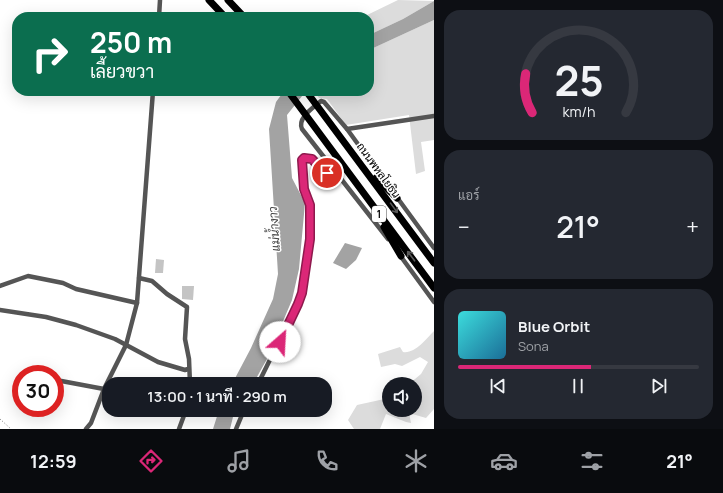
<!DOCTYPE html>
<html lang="th">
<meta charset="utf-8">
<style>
:root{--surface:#171b24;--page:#242831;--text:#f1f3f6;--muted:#9ea1a6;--line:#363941;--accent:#db2777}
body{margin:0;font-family:Manrope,Sarabun,sans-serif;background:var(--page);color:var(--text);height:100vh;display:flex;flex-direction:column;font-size:15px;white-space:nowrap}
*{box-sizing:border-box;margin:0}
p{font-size:13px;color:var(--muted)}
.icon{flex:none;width:22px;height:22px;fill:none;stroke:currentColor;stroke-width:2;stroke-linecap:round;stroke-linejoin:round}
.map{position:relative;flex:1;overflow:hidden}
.sheet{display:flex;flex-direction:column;gap:10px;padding:10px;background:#0d0f14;width:289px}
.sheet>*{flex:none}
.banner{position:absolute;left:12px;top:12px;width:362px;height:84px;border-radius:16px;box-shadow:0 4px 16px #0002;background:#0b6e4f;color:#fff;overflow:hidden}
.controls{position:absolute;left:382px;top:377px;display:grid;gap:8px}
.controls a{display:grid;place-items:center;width:40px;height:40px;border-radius:50%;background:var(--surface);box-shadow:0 4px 16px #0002;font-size:20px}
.speed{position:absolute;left:12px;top:365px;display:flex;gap:8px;font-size:20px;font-weight:700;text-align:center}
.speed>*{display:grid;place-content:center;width:52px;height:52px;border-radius:50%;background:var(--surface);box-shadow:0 4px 16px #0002;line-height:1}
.speed .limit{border:6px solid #d22;background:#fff;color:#111}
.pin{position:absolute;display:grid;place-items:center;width:34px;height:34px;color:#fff;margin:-17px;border:2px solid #fff;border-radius:50%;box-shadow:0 1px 4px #0007}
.me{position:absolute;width:44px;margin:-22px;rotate:26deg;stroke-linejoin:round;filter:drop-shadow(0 0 3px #0008)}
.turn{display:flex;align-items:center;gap:14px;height:84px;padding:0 12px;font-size:18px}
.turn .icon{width:52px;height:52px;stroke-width:2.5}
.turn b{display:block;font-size:28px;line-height:34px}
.big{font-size:30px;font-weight:600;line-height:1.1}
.sheet .card{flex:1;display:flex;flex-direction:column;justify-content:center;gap:6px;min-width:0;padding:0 14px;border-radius:16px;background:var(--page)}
.sheet .dial{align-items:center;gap:0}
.dial svg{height:104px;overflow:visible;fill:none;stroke:var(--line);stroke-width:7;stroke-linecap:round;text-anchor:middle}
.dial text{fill:var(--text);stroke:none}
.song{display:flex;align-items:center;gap:12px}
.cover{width:48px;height:48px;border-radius:6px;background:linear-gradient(135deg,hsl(180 70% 55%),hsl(200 70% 35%))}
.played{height:4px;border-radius:2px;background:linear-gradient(90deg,var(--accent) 55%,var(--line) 55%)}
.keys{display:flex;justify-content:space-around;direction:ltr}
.heat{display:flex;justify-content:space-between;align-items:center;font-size:22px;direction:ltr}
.trip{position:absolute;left:102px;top:377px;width:230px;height:40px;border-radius:16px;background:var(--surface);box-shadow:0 4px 16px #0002;font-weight:600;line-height:40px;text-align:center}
.tab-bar{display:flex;height:64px;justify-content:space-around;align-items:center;background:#090b0e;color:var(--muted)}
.tab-bar .icon{width:28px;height:28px}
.tab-bar .selected{color:var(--accent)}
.tab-bar b{font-size:18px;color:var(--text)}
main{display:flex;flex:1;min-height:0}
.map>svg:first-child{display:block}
.green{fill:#dcdcdc}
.water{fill:#a3a3a3}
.building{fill:#c4c4c4}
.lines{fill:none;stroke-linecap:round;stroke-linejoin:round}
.path{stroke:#777;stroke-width:1;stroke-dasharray:1 2;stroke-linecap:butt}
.minor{stroke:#555;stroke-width:4.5}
.trunk{stroke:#000;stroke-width:7}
.oneway{stroke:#595959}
.route-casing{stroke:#8e194d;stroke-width:10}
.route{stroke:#db2777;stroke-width:7}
.labels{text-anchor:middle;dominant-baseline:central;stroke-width:3;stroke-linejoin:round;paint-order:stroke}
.shield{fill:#fff;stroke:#4c4c4c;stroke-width:1}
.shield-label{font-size:10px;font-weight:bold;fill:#000}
.street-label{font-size:11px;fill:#000;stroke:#fff}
.water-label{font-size:12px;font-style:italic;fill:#444;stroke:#fff}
</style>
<main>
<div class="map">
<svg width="434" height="429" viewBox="0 0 434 429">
<rect width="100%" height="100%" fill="#fff"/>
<g class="green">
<polygon points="398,0 434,1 403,19 369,35 369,17 363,17"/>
<polygon points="434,20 434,140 421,142 425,171 416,174 409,115 346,125 327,99 319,98 314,91 369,91 369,50"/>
<path d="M434,331V409L426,418L409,413L411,423L406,422L386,414L380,429H354L348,420L357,405L389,398V410H415V384H409L421,374L428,362L420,357L402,366L395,364L381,367L378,354L400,347L403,352C415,354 426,339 434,331Z"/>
</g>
<g class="water">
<polygon points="434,1 434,20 369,50 369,35 403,19"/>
<polygon points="284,91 306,91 287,115 292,178 305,203 299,269 292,300 267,359 253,384 232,384 251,348 273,299 278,274 269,129 276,102"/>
<polygon points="345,243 362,248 356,260 346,269 333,263"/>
<polygon points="219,410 237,410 233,417 230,429 213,429"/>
</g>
<g class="building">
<polygon points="156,259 164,260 163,273 155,273"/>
<polygon points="182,286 194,286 193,300 182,299"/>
</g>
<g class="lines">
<polyline class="path" points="0,419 11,429"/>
<g class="minor">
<polyline points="159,17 160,0"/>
<polyline points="347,129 434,116"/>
<polyline points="396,196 434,248"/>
<path d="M388,239L302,129C297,118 313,108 321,101L324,102L347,129L389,187"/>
<polyline points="399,254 434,302"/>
<polyline points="139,278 152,281 167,294 187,307 185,339 189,359 190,384"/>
<polyline points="0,286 28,276 63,283 76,289 137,303"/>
<polyline points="0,310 46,317 76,325 115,339 158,362 185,370 188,369"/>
<polyline points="56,380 104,389"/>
<polyline points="258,384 298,303 304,283 310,239 310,205 304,189 302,160 304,158 312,159 325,172 335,170"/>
<polyline points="86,429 91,423 104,389 126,345 137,303 153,91"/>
<polyline points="179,429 186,410"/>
<polyline points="236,429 244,410"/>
</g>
<g class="trunk">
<polyline points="209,0 225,17"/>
<polyline points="228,0 244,17"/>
<polyline points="288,91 434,288"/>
<polyline points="306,91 434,263"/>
<polyline points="376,178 397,198"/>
<polyline points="384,227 401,256"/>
</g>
</g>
<defs><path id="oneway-shaft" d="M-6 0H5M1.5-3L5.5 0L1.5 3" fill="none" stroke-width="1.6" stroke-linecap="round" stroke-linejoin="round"/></defs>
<g class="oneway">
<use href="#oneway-shaft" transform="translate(394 208) rotate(54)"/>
<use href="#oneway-shaft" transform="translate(411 256) rotate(-127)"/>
</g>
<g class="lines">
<g class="route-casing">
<polyline id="route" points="280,342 298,304 302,293 310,239 310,205 304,189 302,160 304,158 312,159 323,171 327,173"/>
</g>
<use href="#route" class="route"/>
</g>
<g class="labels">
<rect class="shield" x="372" y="206" width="14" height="16" rx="3"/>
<g class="shield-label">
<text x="379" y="214">1</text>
</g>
<g class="street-label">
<text transform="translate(379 170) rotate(54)">ถนนพหลโยธิน</text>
</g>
<g class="water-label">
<text transform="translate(274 229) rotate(-94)">แม่น้ำงาว</text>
</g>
</g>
</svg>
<div class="controls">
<a><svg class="icon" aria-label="sound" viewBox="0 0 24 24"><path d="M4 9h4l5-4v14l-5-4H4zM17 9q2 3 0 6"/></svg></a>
</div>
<div class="speed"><div class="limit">30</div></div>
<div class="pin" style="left:327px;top:173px;background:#d93025"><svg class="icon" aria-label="arrive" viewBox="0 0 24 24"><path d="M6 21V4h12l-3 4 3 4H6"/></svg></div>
<svg class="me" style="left:280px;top:342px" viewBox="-20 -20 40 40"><circle r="19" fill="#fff"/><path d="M0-13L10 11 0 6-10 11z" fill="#db2777"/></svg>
<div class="trip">13:00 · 1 นาที · 290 m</div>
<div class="banner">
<div class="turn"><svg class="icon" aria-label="right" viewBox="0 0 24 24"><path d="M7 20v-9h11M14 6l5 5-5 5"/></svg><div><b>250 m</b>เลี้ยวขวา</div></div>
</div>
</div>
<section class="sheet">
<div class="card dial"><svg viewBox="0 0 100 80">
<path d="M14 69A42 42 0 1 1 86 69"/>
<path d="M14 69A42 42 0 0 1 9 39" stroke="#db2777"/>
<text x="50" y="56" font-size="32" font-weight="700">25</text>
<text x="50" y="72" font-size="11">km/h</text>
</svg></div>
<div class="card"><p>แอร์</p>
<div class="heat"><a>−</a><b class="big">21°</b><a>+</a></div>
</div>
<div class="card">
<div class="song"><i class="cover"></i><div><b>Blue Orbit</b><p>Sona</p></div></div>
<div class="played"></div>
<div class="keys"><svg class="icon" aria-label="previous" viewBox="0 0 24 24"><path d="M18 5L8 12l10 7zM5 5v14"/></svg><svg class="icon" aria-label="pause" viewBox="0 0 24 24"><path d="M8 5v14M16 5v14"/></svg><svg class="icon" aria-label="next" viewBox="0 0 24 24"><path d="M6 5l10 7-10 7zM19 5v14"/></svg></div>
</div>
</section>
</main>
<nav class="tab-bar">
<b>12:59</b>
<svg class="icon selected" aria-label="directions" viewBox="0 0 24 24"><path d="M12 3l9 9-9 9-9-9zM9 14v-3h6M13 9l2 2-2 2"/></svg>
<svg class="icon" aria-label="music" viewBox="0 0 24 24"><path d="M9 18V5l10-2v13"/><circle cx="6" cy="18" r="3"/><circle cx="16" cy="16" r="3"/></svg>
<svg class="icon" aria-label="phone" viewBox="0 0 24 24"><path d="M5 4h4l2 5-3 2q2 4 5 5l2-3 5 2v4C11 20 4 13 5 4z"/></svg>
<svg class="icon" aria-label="climate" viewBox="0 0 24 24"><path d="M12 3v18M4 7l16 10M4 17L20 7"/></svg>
<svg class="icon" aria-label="car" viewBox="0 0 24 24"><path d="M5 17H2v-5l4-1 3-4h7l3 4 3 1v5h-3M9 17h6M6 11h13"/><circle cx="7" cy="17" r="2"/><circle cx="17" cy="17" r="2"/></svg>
<svg class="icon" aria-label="filters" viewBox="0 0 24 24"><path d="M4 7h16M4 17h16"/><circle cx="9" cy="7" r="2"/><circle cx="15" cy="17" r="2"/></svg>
<b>21°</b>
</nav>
